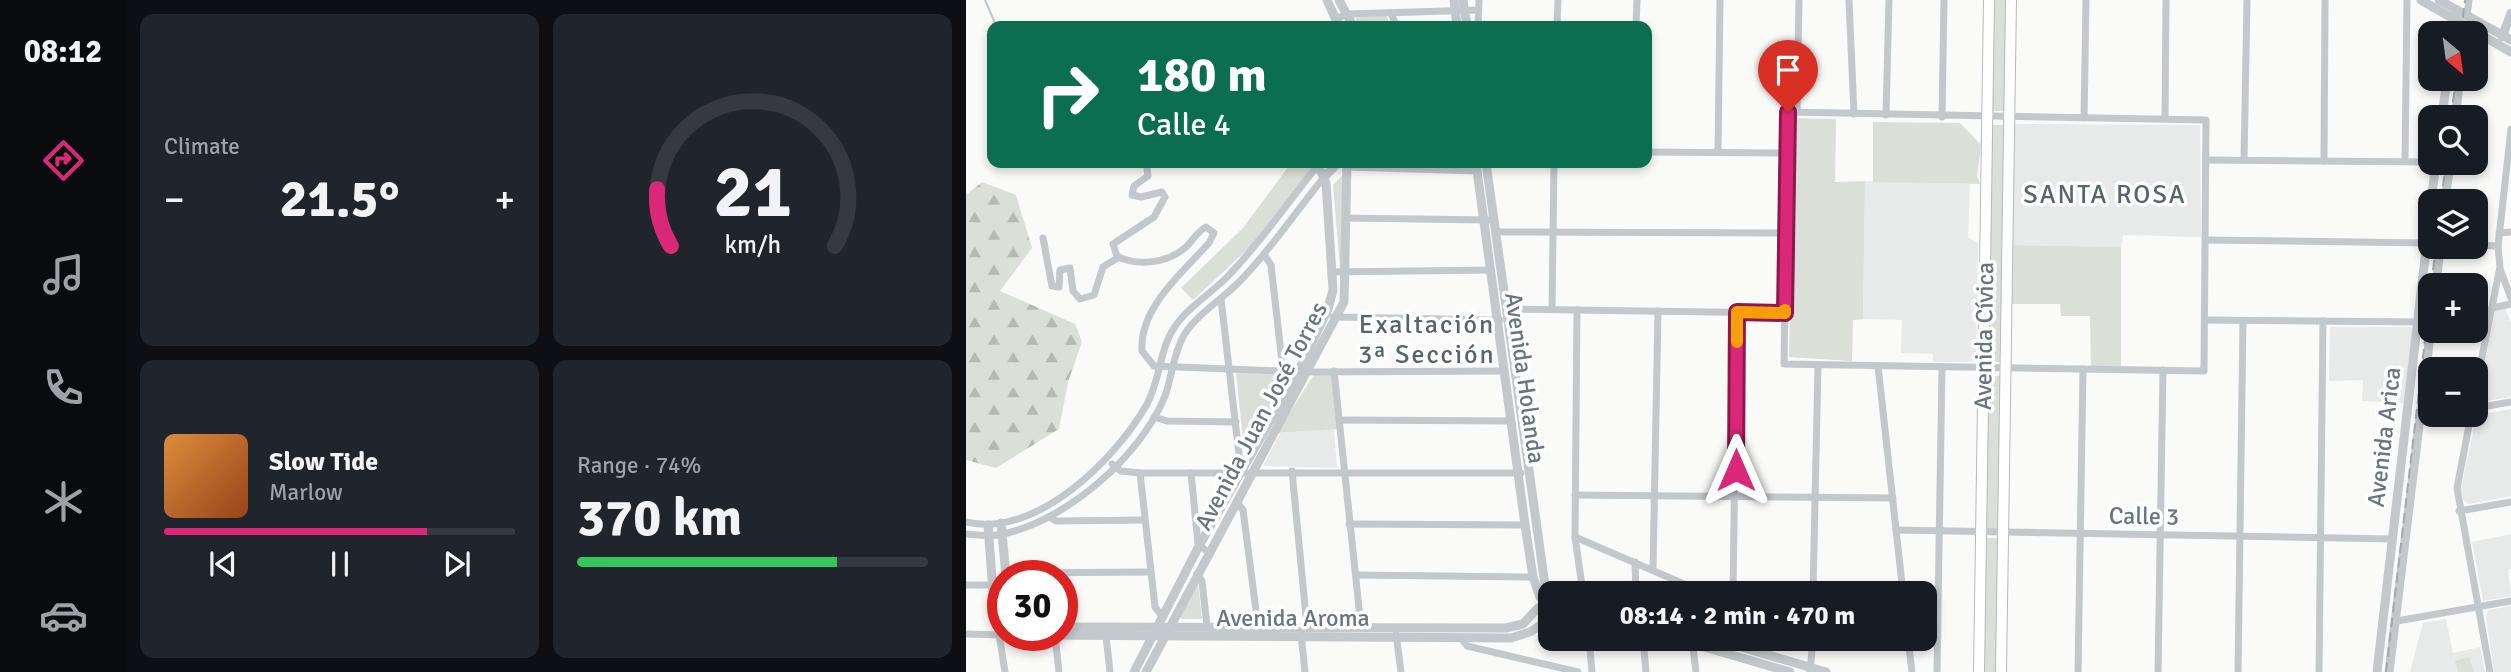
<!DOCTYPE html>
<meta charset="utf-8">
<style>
:root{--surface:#171b24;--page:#20242c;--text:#f1f3f6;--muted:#9ea1a6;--line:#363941;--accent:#db2777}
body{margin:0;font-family:Signika,sans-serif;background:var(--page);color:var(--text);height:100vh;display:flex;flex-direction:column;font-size:26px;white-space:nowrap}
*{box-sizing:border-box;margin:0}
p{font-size:23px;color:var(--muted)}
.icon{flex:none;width:38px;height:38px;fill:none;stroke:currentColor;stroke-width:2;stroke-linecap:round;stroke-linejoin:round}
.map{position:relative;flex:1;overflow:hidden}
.details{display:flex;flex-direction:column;gap:14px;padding:14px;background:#0d0f14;width:840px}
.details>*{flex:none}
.guide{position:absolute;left:21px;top:21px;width:665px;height:147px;border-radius:14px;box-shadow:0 4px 10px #0003;background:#0b6e4f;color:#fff;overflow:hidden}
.needle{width:46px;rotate:151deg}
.controls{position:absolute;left:1452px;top:21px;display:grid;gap:14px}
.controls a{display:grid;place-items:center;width:70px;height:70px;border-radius:14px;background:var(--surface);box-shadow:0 4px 10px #0003;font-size:35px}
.speed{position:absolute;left:21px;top:560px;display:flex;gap:14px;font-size:35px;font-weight:700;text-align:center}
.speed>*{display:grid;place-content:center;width:91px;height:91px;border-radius:50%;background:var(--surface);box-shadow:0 4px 10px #0003;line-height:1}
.speed .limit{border:10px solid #d22;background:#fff;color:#111}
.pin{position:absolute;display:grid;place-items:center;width:60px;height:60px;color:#fff;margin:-72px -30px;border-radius:50% 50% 50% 0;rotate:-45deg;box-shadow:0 0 7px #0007}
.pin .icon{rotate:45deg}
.me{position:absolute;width:77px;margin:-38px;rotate:0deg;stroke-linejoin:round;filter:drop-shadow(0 0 5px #0008)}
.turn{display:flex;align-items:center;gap:24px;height:147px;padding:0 35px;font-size:32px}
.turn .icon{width:91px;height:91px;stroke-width:2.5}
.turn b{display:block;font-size:49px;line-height:60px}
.big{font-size:52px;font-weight:700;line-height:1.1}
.details .tile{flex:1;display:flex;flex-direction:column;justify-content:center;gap:10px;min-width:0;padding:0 24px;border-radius:14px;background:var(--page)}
.details .dial{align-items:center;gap:0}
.dial svg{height:182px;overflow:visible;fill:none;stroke:var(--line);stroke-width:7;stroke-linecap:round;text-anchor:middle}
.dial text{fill:var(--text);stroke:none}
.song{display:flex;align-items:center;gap:21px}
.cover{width:84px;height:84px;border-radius:10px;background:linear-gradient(135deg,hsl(30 70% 55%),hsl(20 70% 35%))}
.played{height:7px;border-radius:4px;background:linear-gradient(90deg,var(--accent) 75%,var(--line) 75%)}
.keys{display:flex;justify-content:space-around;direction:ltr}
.heat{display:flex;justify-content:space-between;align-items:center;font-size:38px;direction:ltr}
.charge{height:10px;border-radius:5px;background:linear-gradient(90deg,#34c759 74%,var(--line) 0)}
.details .tiles{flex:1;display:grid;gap:14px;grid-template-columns:repeat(2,1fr)}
.trip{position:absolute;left:572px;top:581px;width:399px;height:70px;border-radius:14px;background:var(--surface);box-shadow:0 4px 10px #0003;font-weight:700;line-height:70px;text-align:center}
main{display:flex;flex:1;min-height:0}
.menu{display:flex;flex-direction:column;width:126px;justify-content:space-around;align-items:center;background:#090b0e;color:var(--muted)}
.menu .icon{width:49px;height:49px}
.menu .current{color:var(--accent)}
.menu b{font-size:32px;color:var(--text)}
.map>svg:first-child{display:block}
.built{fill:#e8e9e9}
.forest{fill:url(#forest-firs)}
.park{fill:#dadfd7}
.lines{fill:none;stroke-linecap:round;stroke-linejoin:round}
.stream{stroke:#bbc7cb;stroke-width:2}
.primary-casing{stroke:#b5babe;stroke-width:12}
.minor{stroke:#c3c8cc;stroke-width:7}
.tertiary{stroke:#c3c8cc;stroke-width:9}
.primary{stroke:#fff;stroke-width:10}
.rail{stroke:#a2aab0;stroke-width:2;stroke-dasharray:10 5;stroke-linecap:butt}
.route-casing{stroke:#8e194d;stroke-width:18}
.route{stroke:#db2777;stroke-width:12}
.slow{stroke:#f59e0b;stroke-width:12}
.labels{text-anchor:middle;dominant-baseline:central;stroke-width:7;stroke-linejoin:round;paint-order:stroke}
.street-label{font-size:24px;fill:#657683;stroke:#fff}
.neighbourhood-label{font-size:26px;letter-spacing:2px;fill:#57646e;stroke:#fff}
</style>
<main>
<nav class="menu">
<b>08:12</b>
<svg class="icon current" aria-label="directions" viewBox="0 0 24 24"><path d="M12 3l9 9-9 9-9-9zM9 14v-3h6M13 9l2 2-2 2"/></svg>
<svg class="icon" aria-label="music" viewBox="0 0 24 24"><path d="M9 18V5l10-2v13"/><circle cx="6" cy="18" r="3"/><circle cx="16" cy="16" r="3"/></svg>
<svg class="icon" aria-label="phone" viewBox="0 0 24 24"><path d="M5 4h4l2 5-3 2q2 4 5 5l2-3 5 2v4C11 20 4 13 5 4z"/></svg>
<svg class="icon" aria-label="climate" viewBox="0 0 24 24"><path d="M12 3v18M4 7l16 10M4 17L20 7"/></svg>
<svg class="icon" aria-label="car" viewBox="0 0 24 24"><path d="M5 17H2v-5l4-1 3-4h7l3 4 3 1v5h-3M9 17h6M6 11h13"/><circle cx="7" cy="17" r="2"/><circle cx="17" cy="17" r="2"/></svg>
</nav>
<section class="details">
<div class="tiles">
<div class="tile"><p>Climate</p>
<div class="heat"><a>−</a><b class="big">21.5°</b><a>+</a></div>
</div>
<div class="tile dial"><svg viewBox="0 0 100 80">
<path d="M14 69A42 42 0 1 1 86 69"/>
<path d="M14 69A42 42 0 0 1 8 44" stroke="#db2777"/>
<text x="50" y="56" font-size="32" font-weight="700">21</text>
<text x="50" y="72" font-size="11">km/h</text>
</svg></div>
<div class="tile">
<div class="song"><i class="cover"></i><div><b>Slow Tide</b><p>Marlow</p></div></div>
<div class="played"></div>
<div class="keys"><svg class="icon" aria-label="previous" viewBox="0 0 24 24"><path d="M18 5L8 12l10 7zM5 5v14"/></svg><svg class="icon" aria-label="pause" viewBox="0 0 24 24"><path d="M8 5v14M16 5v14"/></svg><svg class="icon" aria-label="next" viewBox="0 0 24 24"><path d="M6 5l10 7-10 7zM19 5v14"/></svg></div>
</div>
<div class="tile"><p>Range · 74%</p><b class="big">370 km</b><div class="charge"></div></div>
</div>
</section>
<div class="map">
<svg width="1545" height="672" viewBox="0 0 1545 672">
<defs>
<pattern id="forest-firs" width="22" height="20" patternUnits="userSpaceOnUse" patternTransform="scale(1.75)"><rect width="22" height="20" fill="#dadfd7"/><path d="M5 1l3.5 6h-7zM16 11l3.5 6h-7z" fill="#b4b9b4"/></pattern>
</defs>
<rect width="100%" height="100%" fill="#fafaf8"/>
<g class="built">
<polygon points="1049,124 1234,125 1235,237 1157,235 1155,247 1046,245"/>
<polygon points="899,181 1004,184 1002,237 1012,244 1010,362 967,362 967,354 935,353 936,320 897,319"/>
<polygon points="1539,308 1545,323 1545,397 1514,402 1511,401 1529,311"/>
<polygon points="1364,327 1445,327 1447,331 1439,403 1396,401 1397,380 1363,381"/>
<polygon points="1545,409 1545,496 1503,504 1497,500 1495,488 1511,415"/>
<polygon points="368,429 371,468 297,466 314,433"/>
<polygon points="1545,534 1545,569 1542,570 1545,596 1517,601 1506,542"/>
<polygon points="1545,606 1545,672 1528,672 1520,618 1522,610"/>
<polygon points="1480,619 1487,653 1514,647 1519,672 1444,672 1457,623"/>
</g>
<polygon class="forest" points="16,182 50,195 66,248 34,291 109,324 116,342 102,382 93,429 30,468 0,460 0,195"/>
<g class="park">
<polygon points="1027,0 1041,0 1039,111 1025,111"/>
<polygon points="420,15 425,26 393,26 389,18"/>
<polygon points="828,118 870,119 869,182 899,181 897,319 887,320 886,361 823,357"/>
<polygon points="907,122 994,123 1015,145 1011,176 1014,184 907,182"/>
<polygon points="1026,125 1039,125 1036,362 1022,362"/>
<polygon points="325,163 350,163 284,247 227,300 215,288 277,228"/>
<polygon points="380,172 378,267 374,268 367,185"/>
<polygon points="1046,245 1155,247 1155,366 1125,366 1124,316 1095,316 1094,304 1044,304"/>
<polygon points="270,373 324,374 280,451 278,449"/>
<polygon points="349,373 366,375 372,429 311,433"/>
<polygon points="1022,376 1036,376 1034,529 1020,529"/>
<polygon points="1020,538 1034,538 1032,672 1017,672"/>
<polygon points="232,581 236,619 215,619 213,614"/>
<polygon points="1503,657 1508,672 1492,672 1489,661"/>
</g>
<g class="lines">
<polyline class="stream" points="19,0 29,23"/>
<g class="primary-casing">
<g id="primary">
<polyline points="1013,672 1023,0"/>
<polyline points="1035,672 1045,0"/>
</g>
</g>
<g class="minor">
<polyline points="883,0 888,114"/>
<polyline points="425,14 431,26"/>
<polyline points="1501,16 1503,0"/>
<polyline points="369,19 382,14 512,10"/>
<polyline points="512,26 513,0"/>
<polyline points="591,26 592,0"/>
<polyline points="670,26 671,0"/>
<polygon points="822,112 1240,120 1238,371 818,364"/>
<polyline points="831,112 833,0"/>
<polyline points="920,115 923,0"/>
<polyline points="976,117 978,0"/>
<polyline points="1118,118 1120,0"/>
<polyline points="1199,118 1200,0"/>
<polyline points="681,152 821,153"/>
<polyline points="752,152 754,0"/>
<polyline points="1241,160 1465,162"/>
<polyline points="1278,160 1281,0"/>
<polyline points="1358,161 1359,0"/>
<polyline points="1439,161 1441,0"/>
<path d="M180,163L182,176L168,186L166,195L175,197L196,192L199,197L188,217L147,244L151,256C171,267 202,263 220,247C227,240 231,232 240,227L248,233L243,243C217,272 173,308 176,351L188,366L340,372L538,371"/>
<polyline points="381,167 511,171"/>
<polyline points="379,218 523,220"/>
<polyline points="529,232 820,233"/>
<polyline points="1533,233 1545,232"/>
<polyline points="77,238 86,286 93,287 94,270 104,268 107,291 114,299 128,295 137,267 153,257"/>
<polyline points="1240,240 1460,243"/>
<polyline points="1510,245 1532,246"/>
<polyline points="298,254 305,265 317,371"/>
<polyline points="1534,269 1545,298"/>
<polyline points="365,272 525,270"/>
<polyline points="255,299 275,472"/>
<polyline points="1526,308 1545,304"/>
<polyline points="540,309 819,313"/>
<polyline points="586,309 588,163"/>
<polyline points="611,310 609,537 617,593"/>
<polyline points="367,317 534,320"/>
<polyline points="1239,320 1451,322"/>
<polyline points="912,366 937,593"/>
<polyline points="368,371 395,627"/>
<polyline points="1510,387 1534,267 1532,246 1545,129"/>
<polyline points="1510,408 1545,402"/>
<polyline points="1505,415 1491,488 1524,672"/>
<polyline points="188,417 201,421 270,422"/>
<polyline points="373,420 545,421"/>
<polyline points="146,464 155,471 174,473 555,473"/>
<polyline points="326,471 341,627"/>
<polyline points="174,473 189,607 197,617"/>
<polyline points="225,473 232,544 243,553"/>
<polyline points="609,495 927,498"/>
<polyline points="271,502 277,510 292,626"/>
<polyline points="1493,511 1545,502"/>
<polyline points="83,517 90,521 178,520"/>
<path d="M0,522C70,539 150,459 181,404C194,381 193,351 208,328C221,307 248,292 265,273C297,239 323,201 352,165"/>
<polyline points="383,524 559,525"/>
<polyline points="930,530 1426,539"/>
<path d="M0,534C12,535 25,537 37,534C100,521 175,456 199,396C206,377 207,354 218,335C231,314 258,298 275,280C306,248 331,210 359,176"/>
<polyline points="609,537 739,593"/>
<polyline points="669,562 670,593"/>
<polyline points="687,570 692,311"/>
<polyline points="40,573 184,572"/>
<polyline points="231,574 236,581 241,626"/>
<polyline points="390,575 567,577"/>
<polyline points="0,585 25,585"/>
<polyline points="767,593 771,312"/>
<polyline points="847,593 852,365"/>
<polyline points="1431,621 1545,601"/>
<polyline points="32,628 39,672"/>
<polyline points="0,634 37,635"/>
<polyline points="335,634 339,672"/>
<polyline points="430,634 435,672"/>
<polyline points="89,635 93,672"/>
<polyline points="140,636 144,672"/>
<polyline points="495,638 501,646 612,672"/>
<polyline points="623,639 626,672"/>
<polyline points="677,639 680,672"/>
<polyline points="726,639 730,672"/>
<polyline points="830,639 847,646"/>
<polyline points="942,639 946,672"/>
<polyline points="844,672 847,639"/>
<polyline points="971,672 976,367"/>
<polyline points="1112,672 1117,369"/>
<polyline points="1192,672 1197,370"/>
<polyline points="1272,672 1277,321"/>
<polyline points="1353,672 1357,321"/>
</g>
<g class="tertiary">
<polyline points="361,0 373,26"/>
<polyline points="373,0 387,26"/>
<polyline points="488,0 491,26"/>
<polyline points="497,0 501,26"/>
<polyline points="1455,0 1545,52"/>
<polyline points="1473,0 1545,40"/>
<polyline points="1486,33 1489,15"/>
<polyline points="1536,37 1545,13"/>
<polyline points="1476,117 1481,79"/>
<polyline points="1489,117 1494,79"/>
<polyline points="510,163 559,525 567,577 574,597"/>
<polyline points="520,163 579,585 585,591"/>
<polyline points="359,176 372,163"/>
<polyline points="1465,201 1470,163"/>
<polyline points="1479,201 1484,163"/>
<polyline points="1470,285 1474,247"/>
<polyline points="35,523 40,576"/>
<polyline points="22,525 29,620 37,631"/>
<polyline points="591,592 595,593"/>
<polyline points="96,627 540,628 557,624 572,608"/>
<polyline points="64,635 545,638 564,632 584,619"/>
<polyline points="711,639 824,672"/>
<polyline points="748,639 860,672"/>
<polyline points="168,672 233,546 332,372 362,309 367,290 360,183 352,165 355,163"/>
<polyline points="180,672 378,302 381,163"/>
<polyline points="1411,672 1465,206"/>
<polyline points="1423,672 1465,327"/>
</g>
<use href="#primary" class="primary"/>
<g class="rail">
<polyline points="1495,33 1499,0"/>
<polyline points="1485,117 1490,79"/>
<polyline points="1475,201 1480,163"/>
<polyline points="1465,285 1470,247"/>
<polyline points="1420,672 1465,289"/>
</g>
</g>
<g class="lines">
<g class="route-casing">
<polyline id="route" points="770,470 771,312 819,313 822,112"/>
</g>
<use href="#route" class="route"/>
<polyline class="slow" points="771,342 771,312 819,313 819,310"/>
</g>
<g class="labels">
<g class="street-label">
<text transform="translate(1018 336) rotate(-89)">Avenida Cívica</text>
<text transform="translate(559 378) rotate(82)">Avenida Holanda</text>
<text transform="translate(295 416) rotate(-62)">Avenida Juan José Torres</text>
<text transform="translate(1418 437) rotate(-83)">Avenida Arica</text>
<text transform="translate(1178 516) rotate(1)">Calle 3</text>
<text x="327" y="618">Avenida Aroma</text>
</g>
<g class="neighbourhood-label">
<text x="1139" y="195">SANTA ROSA</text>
<text x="461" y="325">Exaltación<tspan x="461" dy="30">3ª Sección</tspan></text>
</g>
</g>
</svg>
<div class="controls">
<a><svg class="needle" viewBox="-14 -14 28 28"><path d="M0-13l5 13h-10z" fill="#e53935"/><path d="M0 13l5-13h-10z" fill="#9ea1a6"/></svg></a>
<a><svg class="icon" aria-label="search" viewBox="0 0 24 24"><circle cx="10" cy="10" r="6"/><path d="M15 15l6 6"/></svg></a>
<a><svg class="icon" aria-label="layers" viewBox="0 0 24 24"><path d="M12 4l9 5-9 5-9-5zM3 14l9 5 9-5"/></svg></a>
<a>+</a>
<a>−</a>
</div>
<div class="speed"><div class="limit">30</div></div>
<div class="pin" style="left:822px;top:112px;background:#d93025"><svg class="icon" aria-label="arrive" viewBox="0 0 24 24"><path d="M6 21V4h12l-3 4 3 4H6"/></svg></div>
<svg class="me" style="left:770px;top:470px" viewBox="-20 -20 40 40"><path d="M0-17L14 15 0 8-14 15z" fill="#db2777" stroke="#fff" stroke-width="4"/></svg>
<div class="trip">08:14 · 2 min · 470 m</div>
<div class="guide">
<div class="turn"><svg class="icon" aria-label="right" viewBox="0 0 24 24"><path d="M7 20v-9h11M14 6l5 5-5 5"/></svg><div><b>180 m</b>Calle 4</div></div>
</div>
</div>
</main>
